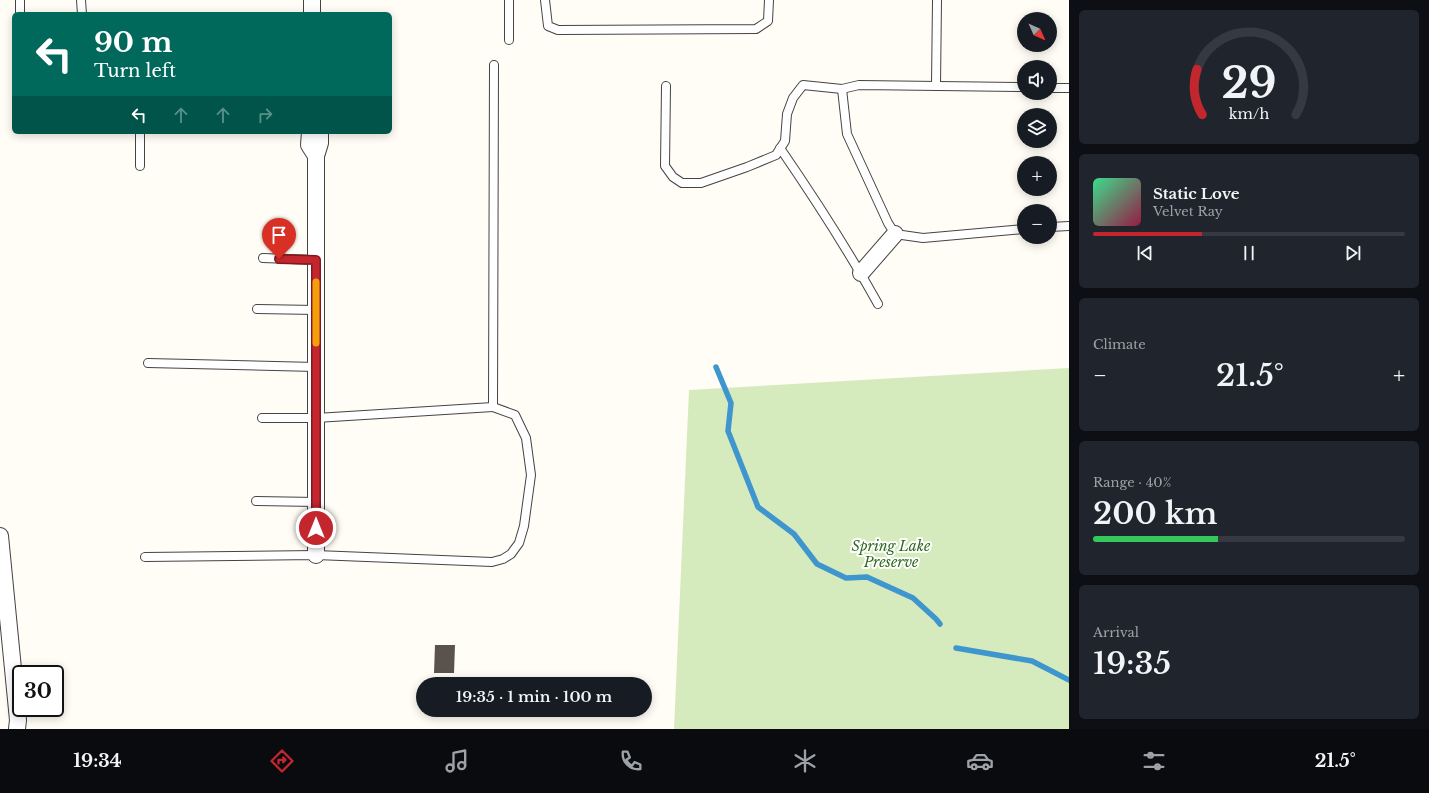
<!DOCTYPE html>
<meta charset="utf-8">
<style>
:root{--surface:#171b24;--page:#20242c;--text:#f1f3f6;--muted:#9ea1a6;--line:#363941;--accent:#c4262e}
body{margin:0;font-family:"Libre Baskerville",serif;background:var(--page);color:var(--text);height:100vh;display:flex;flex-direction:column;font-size:15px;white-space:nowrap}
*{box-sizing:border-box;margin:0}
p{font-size:13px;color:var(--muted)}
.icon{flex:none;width:22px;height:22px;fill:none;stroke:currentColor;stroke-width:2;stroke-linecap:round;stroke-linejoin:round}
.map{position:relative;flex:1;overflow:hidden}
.panel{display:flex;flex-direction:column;gap:10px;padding:10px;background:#0d0f14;width:360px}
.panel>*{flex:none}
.hud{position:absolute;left:12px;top:12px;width:380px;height:122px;border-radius:6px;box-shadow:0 2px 10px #0003;background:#00695c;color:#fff;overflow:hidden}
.needle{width:26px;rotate:135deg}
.tools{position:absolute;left:1017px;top:12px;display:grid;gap:8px}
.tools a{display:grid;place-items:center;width:40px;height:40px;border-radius:50%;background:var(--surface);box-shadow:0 2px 10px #0003;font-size:20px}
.speed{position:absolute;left:12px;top:665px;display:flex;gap:8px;font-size:20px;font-weight:700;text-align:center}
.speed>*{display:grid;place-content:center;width:52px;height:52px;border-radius:50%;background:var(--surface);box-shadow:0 2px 10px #0003;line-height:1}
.speed .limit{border:2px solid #111;border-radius:6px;background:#fff;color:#111}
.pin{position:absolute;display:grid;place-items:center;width:34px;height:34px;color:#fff;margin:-41px -17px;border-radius:50% 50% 50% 0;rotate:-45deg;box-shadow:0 0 4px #0007}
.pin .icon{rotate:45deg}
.me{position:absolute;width:44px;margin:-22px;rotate:0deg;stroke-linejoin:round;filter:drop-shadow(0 0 3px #0008)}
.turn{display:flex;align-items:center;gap:14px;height:84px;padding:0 16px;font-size:18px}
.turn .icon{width:52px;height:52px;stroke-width:2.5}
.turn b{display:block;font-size:28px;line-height:34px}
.lanes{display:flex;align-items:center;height:38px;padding:0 16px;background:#0003;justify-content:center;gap:20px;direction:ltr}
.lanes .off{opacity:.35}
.big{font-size:30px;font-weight:600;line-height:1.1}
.panel .widget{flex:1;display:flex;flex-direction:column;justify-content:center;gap:6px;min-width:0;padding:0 14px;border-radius:6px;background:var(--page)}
.panel .dial{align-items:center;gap:0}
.dial svg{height:104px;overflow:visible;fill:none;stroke:var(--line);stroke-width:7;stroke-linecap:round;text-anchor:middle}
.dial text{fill:var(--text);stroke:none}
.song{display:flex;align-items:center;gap:12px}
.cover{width:48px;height:48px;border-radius:6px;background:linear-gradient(135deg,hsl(150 70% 55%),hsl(340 70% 35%))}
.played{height:4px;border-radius:2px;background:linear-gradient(90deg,var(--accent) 35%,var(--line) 35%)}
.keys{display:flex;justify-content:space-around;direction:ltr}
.heat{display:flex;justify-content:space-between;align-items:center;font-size:22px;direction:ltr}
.charge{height:6px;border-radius:3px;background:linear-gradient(90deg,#34c759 40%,var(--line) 0)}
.trip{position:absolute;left:416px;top:677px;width:236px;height:40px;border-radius:20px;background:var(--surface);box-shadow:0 2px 10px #0003;font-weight:600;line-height:40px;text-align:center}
.tab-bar{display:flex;height:64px;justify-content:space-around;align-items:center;background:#090b0e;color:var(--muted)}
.tab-bar .icon{width:28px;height:28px}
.tab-bar .on{color:var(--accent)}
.tab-bar b{font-size:18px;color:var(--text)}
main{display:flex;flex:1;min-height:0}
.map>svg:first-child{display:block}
.green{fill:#d5ebbd}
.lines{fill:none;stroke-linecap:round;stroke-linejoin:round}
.stream{stroke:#3f96cf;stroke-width:5.5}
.building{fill:#5a524d}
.lane-casing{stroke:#444;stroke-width:10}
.street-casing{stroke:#444;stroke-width:18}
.lane{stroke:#fff;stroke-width:8}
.street{stroke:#fff;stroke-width:16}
.route-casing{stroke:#7f191e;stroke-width:10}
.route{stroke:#c4262e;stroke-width:7}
.slow{stroke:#f59e0b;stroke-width:7}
.labels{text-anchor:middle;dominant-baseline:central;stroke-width:4;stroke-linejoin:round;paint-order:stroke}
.park-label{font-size:14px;font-style:italic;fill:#2f6b1f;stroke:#fff}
</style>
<main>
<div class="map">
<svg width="1069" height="729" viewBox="0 0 1069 729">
<rect width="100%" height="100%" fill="#fffdf5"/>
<polygon class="green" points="1069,368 1069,729 674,729 689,390"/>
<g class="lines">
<g class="stream">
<polyline points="716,367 731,403 728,431 758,507 794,534 817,564 846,578 867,577 913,598 936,619 940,624"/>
<polyline points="956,648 1032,661 1069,680"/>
</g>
</g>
<polygon class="building" points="435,645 455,645 454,673 434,673"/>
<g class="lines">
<g class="lane-casing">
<g id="lane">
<polyline points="81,0 82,14"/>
<polyline points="545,0 548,26 558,30 756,29 768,21 769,0"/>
<polyline points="20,14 20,0"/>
<polyline points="509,40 509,0"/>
<polyline points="936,85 937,0"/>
<polyline points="666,86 665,166 673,177 682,183 701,183 747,167 776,155 785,141 787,114 793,98 803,85 842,89"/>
<polyline points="1024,87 859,85 842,89 847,134 888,223 895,234 923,238 1024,229"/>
<polyline points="1050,88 1069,88"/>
<polyline points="140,132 140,166"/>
<path d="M780,148C815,199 848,250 878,304"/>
<polyline points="1050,227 1069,226"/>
<polyline points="263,258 316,260"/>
<polyline points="257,309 316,310"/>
<polyline points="148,363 316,367"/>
<polyline points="262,418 316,418 493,407"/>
<polyline points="256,501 316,502"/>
<polyline points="145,557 316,555 492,562 503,559 511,554 519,543 524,526 531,475 526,438 515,415 493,407 494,65"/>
</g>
</g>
<g class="street-casing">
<g id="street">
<polyline points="312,14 312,0"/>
<polyline points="310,132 309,145 316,156"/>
<polyline points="861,273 895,234"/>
<polyline points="0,536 18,720 17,729"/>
<polyline points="316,555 316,156 320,143 320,132"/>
</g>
</g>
<use href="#lane" class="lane"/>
<use href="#street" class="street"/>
</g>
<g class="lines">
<g class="route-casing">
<polyline id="route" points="279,259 316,260 316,528"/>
</g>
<use href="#route" class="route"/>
<polyline class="slow" points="316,343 316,282"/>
</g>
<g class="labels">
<g class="park-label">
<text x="891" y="546">Spring Lake<tspan x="891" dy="16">Preserve</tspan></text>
</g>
</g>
</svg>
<div class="tools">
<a><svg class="needle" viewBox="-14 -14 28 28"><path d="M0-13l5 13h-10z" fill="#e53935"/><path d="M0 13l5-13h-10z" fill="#9ea1a6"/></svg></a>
<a><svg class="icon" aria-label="sound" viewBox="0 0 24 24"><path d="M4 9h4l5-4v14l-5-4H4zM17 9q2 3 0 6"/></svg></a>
<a><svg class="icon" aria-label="layers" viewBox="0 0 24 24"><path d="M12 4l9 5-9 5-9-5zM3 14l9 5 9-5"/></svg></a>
<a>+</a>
<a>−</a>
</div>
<div class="speed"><div class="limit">30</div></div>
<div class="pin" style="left:279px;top:259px;background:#d93025"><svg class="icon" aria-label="arrive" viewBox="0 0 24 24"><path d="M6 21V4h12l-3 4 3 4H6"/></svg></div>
<svg class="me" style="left:316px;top:528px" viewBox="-20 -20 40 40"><circle r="17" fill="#c4262e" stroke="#fff" stroke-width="3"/><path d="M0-11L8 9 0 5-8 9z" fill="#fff"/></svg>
<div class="trip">19:35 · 1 min · 100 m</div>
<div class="hud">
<div class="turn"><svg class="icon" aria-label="left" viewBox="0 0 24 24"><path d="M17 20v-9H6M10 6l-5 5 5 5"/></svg><div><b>90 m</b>Turn left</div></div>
<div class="lanes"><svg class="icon" aria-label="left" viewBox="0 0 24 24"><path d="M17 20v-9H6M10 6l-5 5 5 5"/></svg><svg class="icon off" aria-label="ahead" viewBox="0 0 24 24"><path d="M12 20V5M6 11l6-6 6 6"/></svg><svg class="icon off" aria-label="ahead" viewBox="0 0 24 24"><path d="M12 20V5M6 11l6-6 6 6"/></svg><svg class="icon off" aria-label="right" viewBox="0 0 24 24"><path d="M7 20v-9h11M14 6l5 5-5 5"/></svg></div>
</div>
</div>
<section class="panel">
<div class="widget dial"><svg viewBox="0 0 100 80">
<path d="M14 69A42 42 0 1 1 86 69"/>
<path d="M14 69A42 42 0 0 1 10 34" stroke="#c4262e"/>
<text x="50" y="56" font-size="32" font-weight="700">29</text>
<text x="50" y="72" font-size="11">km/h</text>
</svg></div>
<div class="widget">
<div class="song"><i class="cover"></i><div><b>Static Love</b><p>Velvet Ray</p></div></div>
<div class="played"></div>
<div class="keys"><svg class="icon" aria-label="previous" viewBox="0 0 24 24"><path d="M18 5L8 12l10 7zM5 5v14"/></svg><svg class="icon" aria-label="pause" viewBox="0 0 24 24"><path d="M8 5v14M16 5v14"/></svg><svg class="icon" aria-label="next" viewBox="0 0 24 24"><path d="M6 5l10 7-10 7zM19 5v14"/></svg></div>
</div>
<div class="widget"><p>Climate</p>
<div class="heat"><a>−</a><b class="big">21.5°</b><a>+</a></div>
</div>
<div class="widget"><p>Range · 40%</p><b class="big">200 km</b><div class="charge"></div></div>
<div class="widget"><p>Arrival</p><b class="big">19:35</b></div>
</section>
</main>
<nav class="tab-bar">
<b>19:34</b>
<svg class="icon on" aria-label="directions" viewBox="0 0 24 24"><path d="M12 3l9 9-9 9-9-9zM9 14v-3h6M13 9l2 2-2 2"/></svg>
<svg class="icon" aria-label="music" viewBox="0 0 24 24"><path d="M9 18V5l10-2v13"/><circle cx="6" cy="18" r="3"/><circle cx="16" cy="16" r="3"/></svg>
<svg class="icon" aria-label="phone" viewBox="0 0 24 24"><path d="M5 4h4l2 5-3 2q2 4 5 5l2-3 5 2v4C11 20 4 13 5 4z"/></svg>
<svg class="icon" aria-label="climate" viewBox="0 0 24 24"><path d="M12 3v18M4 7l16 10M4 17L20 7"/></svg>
<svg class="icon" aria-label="car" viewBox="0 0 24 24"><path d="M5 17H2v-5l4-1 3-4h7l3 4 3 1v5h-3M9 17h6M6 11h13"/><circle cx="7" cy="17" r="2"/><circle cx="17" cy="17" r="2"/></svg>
<svg class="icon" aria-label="filters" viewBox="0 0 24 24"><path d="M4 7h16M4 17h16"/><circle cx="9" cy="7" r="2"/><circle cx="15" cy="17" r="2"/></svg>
<b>21.5°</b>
</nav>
